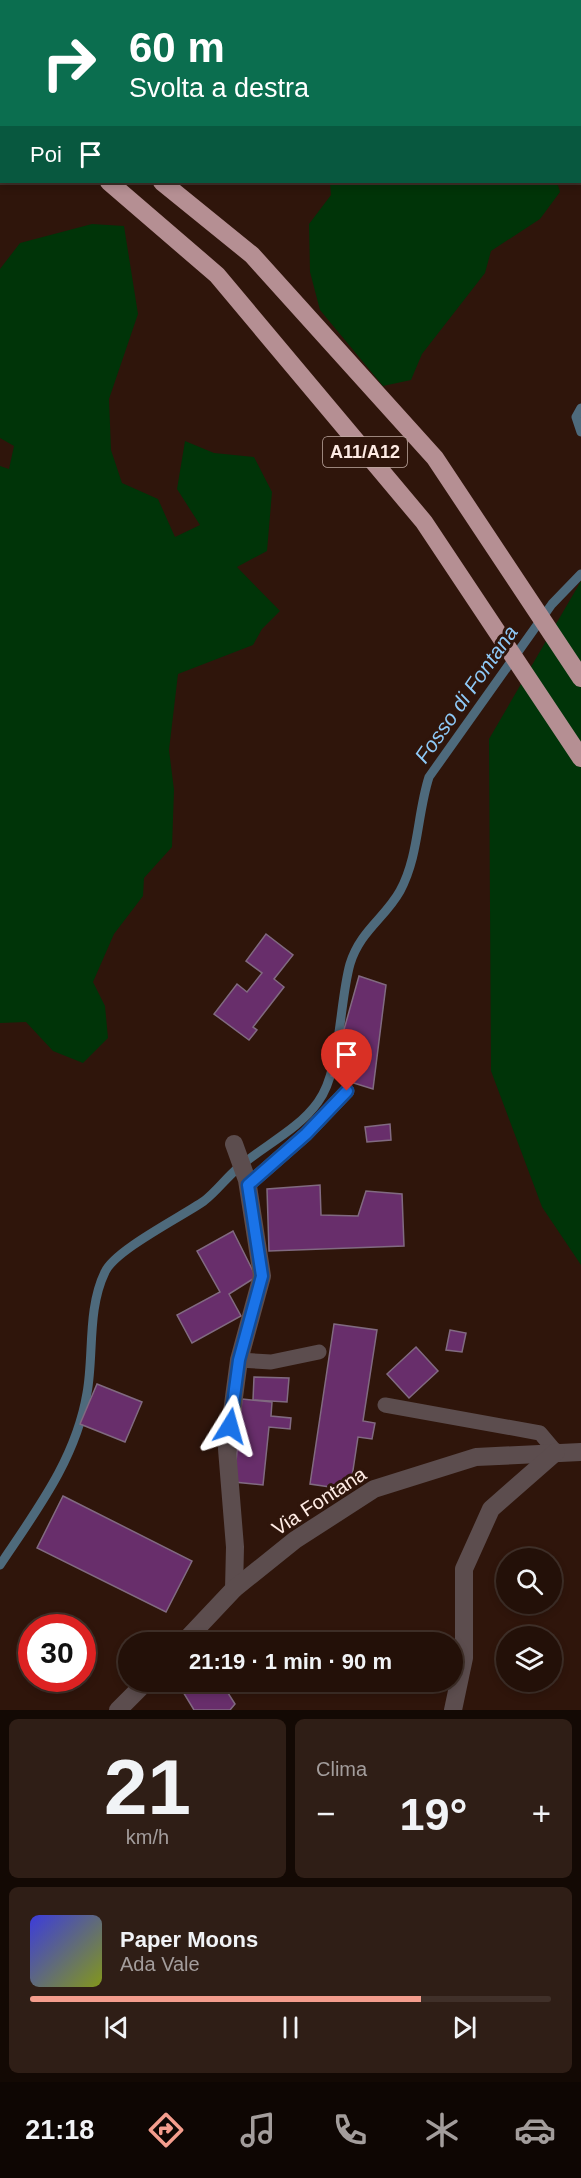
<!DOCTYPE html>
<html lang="it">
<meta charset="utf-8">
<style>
:root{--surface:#231008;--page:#2f1e16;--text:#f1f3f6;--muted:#a39d9c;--line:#403029;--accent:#f49d8d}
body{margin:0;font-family:Helvetica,sans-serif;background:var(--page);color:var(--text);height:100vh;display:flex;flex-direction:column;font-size:22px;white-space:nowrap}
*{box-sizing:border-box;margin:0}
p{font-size:20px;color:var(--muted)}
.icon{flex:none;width:33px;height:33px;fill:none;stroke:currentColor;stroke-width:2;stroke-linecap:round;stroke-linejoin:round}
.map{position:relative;height:1710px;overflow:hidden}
.panel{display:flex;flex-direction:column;gap:9px;padding:9px;background:#130904;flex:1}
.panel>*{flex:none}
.top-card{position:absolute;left:0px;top:0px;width:582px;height:183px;box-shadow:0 3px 9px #0003,0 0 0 2px var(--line);background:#0b6e4f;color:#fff;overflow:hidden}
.fabs{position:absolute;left:496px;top:1548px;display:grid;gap:12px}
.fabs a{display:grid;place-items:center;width:66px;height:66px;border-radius:50%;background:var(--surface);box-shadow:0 3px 9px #0003,0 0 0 2px var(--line);font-size:30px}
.speed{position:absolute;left:18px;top:1614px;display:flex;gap:12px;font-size:30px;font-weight:700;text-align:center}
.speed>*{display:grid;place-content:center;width:78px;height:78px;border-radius:50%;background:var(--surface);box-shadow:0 3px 9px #0003,0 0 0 2px var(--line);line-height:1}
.speed .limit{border:9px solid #d22;background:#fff;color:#111}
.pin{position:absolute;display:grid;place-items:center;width:51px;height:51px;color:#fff;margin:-62px -26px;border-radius:50% 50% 50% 0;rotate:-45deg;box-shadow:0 0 6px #0007}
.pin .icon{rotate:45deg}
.me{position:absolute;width:66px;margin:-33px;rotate:8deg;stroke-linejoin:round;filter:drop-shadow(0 0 4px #0008)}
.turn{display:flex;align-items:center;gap:21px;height:126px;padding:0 30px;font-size:27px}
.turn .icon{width:78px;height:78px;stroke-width:2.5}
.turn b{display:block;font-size:42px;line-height:51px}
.then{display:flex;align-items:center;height:57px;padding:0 30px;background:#0003;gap:12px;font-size:22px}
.big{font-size:45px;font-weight:600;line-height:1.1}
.panel .widget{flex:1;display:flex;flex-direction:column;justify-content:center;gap:9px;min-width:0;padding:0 21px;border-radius:9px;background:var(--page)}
.panel .dial{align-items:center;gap:0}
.dial b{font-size:78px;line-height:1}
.song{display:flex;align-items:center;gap:18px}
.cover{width:72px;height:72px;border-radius:9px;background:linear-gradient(135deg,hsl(240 70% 55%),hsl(70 70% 35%))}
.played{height:6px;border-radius:3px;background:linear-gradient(90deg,var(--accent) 75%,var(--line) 75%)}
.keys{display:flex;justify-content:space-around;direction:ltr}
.heat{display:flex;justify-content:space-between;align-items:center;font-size:33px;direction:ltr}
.panel .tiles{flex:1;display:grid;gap:9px;grid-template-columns:1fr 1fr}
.widget:last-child{grid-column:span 2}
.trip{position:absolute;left:118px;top:1632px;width:345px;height:60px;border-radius:30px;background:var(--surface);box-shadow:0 3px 9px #0003,0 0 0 2px var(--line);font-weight:600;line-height:60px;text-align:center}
.tab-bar{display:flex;height:96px;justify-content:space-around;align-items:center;background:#0e0603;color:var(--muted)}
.tab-bar .icon{width:42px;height:42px}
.tab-bar .current{color:var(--accent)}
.tab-bar b{font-size:27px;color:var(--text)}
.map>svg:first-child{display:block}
.green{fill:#003408}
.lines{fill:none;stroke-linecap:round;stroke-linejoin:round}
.stream{stroke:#4e6a7c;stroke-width:9}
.building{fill:#682e6b;stroke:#816a81;stroke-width:1.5}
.lane{stroke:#5c4d4e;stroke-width:15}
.street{stroke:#5c4d4e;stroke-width:18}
.highway{stroke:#b58f93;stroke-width:18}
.route-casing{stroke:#114b97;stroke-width:15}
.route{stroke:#1a73e8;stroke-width:10}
.labels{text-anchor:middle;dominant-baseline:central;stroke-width:6;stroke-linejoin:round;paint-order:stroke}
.shield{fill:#2f150b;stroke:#c0aba3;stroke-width:1.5}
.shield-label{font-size:18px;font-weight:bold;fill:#feebe4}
.street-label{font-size:20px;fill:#feebe4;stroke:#2f150b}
.water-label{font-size:21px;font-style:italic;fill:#8ec9f7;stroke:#2f150b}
</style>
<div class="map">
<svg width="581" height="1710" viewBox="0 0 581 1710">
<rect width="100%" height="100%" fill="#2f150b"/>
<g class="green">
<polygon points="330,182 557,182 560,192 540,219 491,251 485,273 422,354 411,380 383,386 320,310 310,272 309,224 331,195"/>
<polygon points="92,224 124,226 138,314 109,399 111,450 122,483 158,499 175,537 200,525 177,489 185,441 214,453 254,457 272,492 267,551 237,567 280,611 262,629 253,645 178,674 169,750 174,790 172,847 144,878 143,896 114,934 93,982 105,1006 108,1038 83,1063 53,1051 26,1022 0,1023 0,466 9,469 14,446 0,438 0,269 20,243"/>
<polygon points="581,581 581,1265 542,1207 491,1071 489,739"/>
</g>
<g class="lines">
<g class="stream">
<polyline points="581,408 576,417 581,432"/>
<path d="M0,1565C36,1511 76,1459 87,1393C94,1355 87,1309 105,1272C115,1250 181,1217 204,1201C216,1192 226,1178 238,1168C263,1146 298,1130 318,1102C341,1071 339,1003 350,964C360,931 385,918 400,891C419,856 417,814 429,777L552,604L581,574"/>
</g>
</g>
<g class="building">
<polygon points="266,934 293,955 274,979 284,987 253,1027 257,1030 249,1040 214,1014 237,984 247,992 262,973 246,961"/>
<polygon points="359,976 386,985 373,1089 331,1076"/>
<polygon points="390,1124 391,1140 367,1142 365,1127"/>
<polygon points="320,1185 321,1215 358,1216 366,1191 402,1194 404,1246 269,1251 267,1189"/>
<polygon points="233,1231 256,1277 229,1294 241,1316 192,1343 177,1315 220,1292 197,1251"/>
<polygon points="334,1324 377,1330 363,1421 375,1423 372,1439 358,1437 350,1490 310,1484"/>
<polygon points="450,1330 466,1333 462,1352 446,1350"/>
<polygon points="416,1347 438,1371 409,1398 387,1374"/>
<polygon points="254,1377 289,1378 287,1402 253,1400"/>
<polygon points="97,1384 142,1402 125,1442 80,1424"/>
<polygon points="242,1399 272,1402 271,1416 291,1418 290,1429 269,1427 263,1485 234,1482"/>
<polygon points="63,1496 192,1561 166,1612 37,1548"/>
<polygon points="177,1682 221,1682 235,1704 230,1710 194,1710"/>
</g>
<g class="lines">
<g class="lane">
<polyline points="248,1185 306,1134 347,1091"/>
<polyline points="239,1360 271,1362 319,1352"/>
<polyline points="385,1405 540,1433 556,1452"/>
</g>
<g class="street">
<polyline points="234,1144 247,1180 262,1276 239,1360 227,1449 235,1547 234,1589"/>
<polyline points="184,1642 234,1589 295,1540 374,1489 476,1457 581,1452"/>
<polyline points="118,1710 146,1682"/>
<polyline points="453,1710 464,1658 464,1569 491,1509 556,1452"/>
</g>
<g class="highway">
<polyline points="0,51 2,53"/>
<polyline points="0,89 2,90"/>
<polyline points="109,182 217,275 424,522 581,758"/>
<polyline points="162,182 252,255 435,458 581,678"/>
</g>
</g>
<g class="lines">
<g class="route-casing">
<polyline id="route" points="230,1426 239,1360 262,1276 248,1185 306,1134 347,1091"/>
</g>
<use href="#route" class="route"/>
</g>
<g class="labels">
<rect class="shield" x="323" y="437" width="84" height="30" rx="4.5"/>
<g class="shield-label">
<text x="365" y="452">A11/A12</text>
</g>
<g class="street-label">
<text transform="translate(319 1501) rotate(-33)">Via Fontana</text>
</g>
<g class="water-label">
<text transform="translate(466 694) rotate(-55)">Fosso di Fontana</text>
</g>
</g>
</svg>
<div class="fabs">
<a><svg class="icon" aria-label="search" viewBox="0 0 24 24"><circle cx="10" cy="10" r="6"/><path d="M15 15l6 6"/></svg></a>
<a><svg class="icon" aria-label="layers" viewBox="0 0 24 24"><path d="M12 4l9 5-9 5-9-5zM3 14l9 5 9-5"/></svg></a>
</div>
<div class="speed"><div class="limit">30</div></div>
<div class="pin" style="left:347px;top:1091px;background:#d93025"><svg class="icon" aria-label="arrive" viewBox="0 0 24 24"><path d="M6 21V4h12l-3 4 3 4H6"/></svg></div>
<svg class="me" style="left:230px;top:1426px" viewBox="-20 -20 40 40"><path d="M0-17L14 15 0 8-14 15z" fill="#1a73e8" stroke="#fff" stroke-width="4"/></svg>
<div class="trip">21:19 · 1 min · 90 m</div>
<div class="top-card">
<div class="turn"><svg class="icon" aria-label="right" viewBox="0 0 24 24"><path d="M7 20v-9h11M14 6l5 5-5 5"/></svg><div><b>60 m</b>Svolta a destra</div></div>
<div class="then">Poi<svg class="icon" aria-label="arrive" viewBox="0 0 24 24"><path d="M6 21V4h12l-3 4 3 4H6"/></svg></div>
</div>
</div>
<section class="panel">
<div class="tiles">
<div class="widget dial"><b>21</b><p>km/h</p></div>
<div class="widget"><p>Clima</p>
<div class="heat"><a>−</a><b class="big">19°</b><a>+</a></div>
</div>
<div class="widget">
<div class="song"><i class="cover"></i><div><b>Paper Moons</b><p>Ada Vale</p></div></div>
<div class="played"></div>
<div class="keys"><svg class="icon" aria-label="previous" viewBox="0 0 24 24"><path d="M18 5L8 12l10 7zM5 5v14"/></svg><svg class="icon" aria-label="pause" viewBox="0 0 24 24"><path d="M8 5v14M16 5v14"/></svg><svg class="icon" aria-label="next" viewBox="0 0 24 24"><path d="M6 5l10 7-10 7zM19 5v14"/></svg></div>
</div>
</div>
</section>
<nav class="tab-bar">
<b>21:18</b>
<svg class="icon current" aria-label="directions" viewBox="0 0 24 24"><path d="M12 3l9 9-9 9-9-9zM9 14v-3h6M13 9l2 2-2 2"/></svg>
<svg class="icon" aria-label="music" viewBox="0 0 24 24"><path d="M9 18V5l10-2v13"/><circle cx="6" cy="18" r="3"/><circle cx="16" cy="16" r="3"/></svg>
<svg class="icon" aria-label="phone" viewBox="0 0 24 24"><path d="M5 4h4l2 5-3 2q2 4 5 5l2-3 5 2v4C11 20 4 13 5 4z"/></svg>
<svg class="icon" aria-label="climate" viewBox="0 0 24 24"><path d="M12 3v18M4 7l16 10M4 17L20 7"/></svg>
<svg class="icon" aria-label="car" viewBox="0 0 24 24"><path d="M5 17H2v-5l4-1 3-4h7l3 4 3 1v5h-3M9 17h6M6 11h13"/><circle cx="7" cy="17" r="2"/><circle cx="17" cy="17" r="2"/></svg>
</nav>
